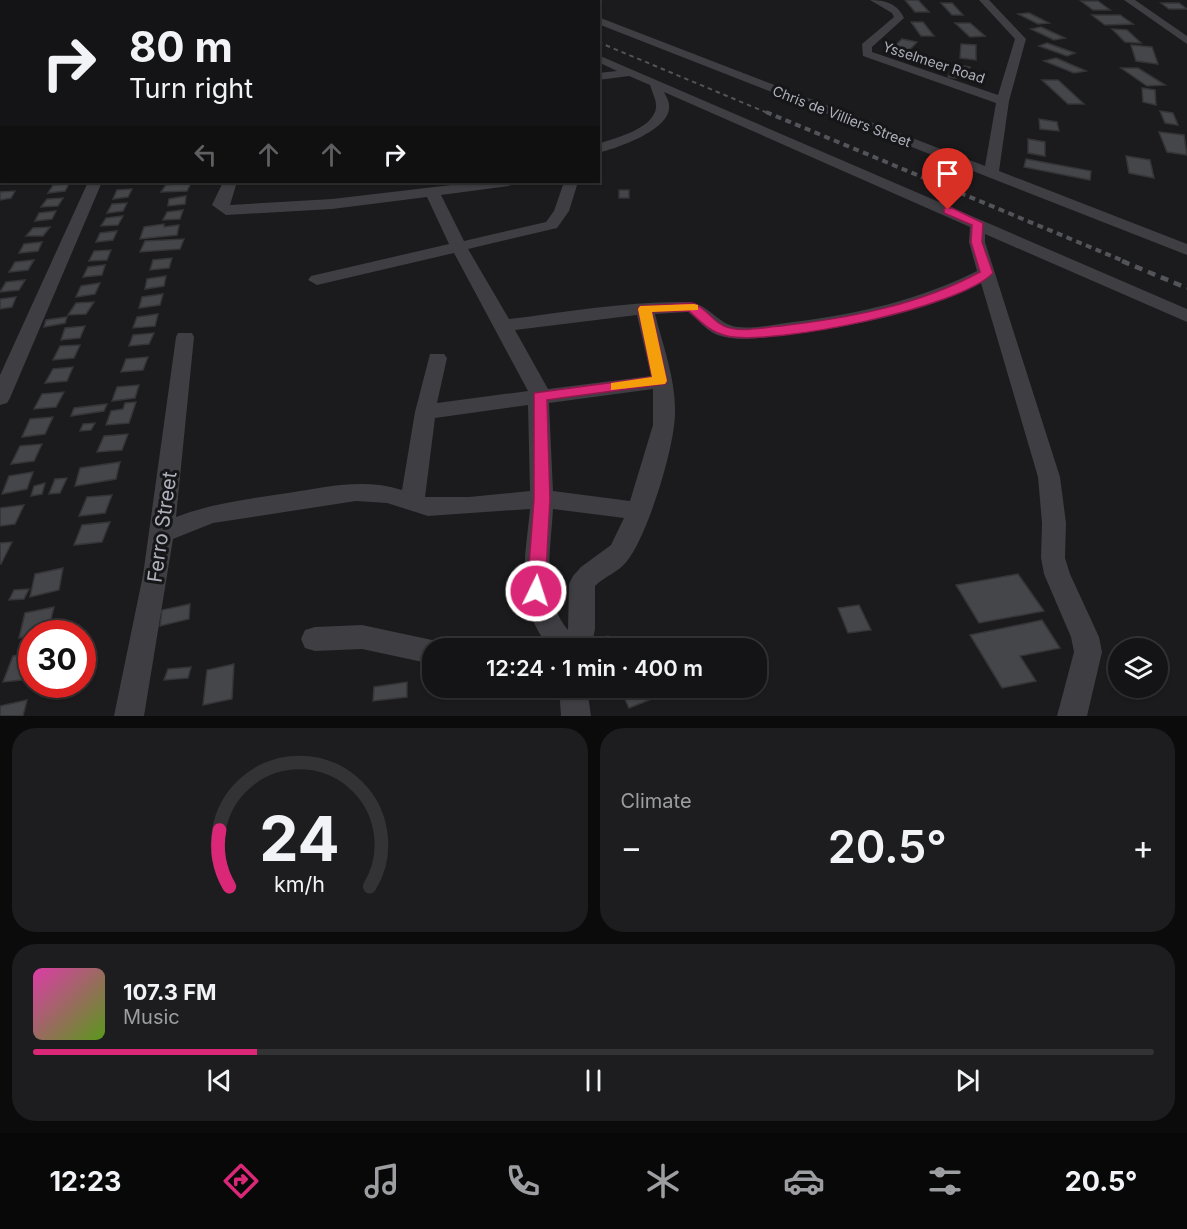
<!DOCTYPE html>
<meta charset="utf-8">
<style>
:root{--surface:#141416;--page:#1d1d1f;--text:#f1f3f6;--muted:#9d9ea1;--line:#333335;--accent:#db2777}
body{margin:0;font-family:Inter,sans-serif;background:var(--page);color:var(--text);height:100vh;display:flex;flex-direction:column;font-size:22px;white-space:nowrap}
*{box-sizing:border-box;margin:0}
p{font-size:20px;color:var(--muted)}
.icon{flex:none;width:33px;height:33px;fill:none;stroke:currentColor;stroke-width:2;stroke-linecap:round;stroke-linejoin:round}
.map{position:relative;height:716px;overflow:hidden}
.panel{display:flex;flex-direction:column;gap:12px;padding:12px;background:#0b0b0c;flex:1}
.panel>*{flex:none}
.top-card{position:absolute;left:0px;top:0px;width:600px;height:183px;box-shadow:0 2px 4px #0004,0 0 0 2px var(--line);background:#141416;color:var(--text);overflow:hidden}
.buttons{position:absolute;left:1108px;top:638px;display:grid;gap:12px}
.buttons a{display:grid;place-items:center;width:60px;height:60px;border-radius:50%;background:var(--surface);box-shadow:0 2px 4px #0004,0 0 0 2px var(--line);font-size:30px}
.speed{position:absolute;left:18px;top:620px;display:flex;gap:12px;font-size:30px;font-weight:700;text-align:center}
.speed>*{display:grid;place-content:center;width:78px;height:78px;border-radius:50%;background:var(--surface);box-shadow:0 2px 4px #0004,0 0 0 2px var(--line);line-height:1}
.speed .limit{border:9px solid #d22;background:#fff;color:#111}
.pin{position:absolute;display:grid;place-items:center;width:51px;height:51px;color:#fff;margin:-62px -26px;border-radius:50% 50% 50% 0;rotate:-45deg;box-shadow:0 0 6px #0007}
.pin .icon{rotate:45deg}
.me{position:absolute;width:66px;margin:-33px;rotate:4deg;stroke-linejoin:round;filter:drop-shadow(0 0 4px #0008)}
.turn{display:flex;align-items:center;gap:21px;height:126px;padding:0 30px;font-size:27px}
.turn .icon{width:78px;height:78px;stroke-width:2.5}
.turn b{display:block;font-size:42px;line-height:51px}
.lanes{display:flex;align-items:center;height:57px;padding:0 30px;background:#0003;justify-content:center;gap:30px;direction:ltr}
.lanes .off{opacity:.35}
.big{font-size:45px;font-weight:600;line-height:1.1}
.panel .tile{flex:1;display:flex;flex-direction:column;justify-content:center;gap:9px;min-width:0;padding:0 21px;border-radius:24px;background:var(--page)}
.panel .dial{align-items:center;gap:0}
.dial svg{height:156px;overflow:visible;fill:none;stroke:var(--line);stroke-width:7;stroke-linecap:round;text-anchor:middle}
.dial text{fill:var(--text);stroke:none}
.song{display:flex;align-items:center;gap:18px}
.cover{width:72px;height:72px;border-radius:9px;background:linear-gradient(135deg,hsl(320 70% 55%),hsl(90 70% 35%))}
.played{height:6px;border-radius:3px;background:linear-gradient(90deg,var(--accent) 20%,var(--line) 20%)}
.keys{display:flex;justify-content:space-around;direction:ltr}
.heat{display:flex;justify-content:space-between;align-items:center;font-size:33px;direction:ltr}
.panel .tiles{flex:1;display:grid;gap:12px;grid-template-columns:1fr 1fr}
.tile:last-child{grid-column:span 2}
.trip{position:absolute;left:422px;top:638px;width:345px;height:60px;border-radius:24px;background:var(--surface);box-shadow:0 2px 4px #0004,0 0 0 2px var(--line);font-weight:600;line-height:60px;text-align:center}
.dock{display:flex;height:96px;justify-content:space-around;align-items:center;background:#080809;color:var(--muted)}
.dock .icon{width:42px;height:42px}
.dock .selected{color:var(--accent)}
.dock b{font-size:27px;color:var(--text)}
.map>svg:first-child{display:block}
.building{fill:#45464a;stroke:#353538;stroke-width:1.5}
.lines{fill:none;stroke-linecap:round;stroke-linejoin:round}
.minor{fill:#3e3e43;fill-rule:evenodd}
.rail-far2{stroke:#53545a;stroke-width:2;stroke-dasharray:4.5 4;stroke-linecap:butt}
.rail-far1{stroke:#53545a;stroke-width:4;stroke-dasharray:6 4.5;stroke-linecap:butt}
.rail{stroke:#53545a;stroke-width:4.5;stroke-dasharray:8 6;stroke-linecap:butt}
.route{fill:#db2777;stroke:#8e194d;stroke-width:1.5}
.slow{fill:#f59e0b}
.labels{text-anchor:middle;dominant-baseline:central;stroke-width:6;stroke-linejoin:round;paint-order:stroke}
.far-street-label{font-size:14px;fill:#aeb1bb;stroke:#161618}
.near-street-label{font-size:20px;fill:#aeb1bb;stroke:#161618}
</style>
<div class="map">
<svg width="1187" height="716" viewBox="0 0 1187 716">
<rect width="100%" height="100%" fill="#1b1b1d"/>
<g class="building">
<polygon points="905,0 918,0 929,12 915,12"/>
<polygon points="1081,1 1098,1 1110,10 1093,10"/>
<polygon points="941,3 952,3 963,15 952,15"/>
<polygon points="1161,3 1179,3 1187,9 1169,9"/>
<polygon points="1029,13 1049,23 1038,24 1018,14"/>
<polygon points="1092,15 1120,15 1133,24 1105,25"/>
<polygon points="911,22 923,22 934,36 921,36"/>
<polygon points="955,23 970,23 985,36 970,37"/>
<polygon points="1041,27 1065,38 1054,40 1031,29"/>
<polygon points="1112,29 1127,30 1141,43 1125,42"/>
<polygon points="902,39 917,42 902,58 886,54"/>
<polygon points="1047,43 1075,53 1067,56 1039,46"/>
<polygon points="961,44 976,45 976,60 960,58"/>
<polygon points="1131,45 1152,47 1158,64 1136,61"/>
<polygon points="1056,58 1086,71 1074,73 1044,61"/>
<polygon points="953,64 970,67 965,79 948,77"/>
<polygon points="1121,68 1138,68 1165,85 1147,86"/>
<polygon points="1042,80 1058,80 1084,104 1068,104"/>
<polygon points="1142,88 1155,90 1156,105 1143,102"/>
<polygon points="1160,111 1173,113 1178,125 1165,123"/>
<polygon points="1039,119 1057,122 1059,131 1040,129"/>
<polygon points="1159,132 1184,135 1187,155 1167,152"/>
<polygon points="1028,139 1045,142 1045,156 1028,153"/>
<polygon points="1126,156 1150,160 1154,178 1129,173"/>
<polygon points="1026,159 1091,171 1090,180 1024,167"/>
<polygon points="191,183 187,191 161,192 166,185"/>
<polygon points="69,184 65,191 48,193 53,185"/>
<polygon points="132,189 128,197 113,199 117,190"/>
<rect x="619" y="190" width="10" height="8"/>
<polygon points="15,191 11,198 0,200 0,192"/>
<polygon points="186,196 185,204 168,206 169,199"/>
<polygon points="63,198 58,206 41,207 47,199"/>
<polygon points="127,203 123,211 107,213 112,204"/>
<polygon points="183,210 180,219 163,220 167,212"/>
<polygon points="56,211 52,219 35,221 39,213"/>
<polygon points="123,216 118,225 101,226 106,218"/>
<polygon points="164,224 164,227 179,225 177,235 140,239 144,227"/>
<polygon points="50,227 43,236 26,236 33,228"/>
<polygon points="117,231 113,240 96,242 100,233"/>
<polygon points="184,239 180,249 140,252 145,241"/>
<polygon points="42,242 38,251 19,253 24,244"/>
<polygon points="111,250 107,260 89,261 94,251"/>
<polygon points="172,258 169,268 150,270 153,260"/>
<polygon points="34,260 28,270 9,272 15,262"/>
<polygon points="105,265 102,275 83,277 88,267"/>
<polygon points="166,276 164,286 145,289 147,279"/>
<polygon points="25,280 19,290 0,292 6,282"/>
<polygon points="100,283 95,294 76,297 81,286"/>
<polygon points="163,294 160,305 139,308 142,297"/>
<polygon points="16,297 12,307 0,309 0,299"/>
<polygon points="94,302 86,314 68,315 76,303"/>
<polygon points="158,314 155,326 133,328 137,317"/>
<polygon points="67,317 65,323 44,327 46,320"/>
<polygon points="85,326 80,338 61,340 65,328"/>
<polygon points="154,333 149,344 129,346 133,335"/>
<polygon points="80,345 74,358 53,360 60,346"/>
<polygon points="148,357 143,370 121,372 126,359"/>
<polygon points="73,367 67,381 45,383 53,369"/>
<polygon points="139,385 135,398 112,401 117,387"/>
<polygon points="64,392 56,407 34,409 42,394"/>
<polygon points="136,402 129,423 106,425 111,411 123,409 125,403"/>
<polygon points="107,404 104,411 71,416 74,408"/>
<polygon points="53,417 45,434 22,437 30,419"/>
<polygon points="95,423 91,430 80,431 83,424"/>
<polygon points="128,434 122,450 97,452 104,436"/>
<polygon points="42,444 34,461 11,464 20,446"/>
<polygon points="120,462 116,479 75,486 80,468"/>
<polygon points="33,472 27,489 2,494 9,476"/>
<polygon points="67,478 60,493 49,494 55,479"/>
<polygon points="45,483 42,494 31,496 34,486"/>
<polygon points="112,495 105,513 79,516 87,497"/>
<polygon points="24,505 15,524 0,526 0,508"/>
<polygon points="110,522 102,542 74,545 82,525"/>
<polygon points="12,542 1,564 0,564 0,543"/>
<polygon points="63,568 59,590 30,597 35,574"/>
<polygon points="1018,574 1044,611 979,623 956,585"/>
<polygon points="29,589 24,599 9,600 14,590"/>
<polygon points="190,604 189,619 160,626 162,610"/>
<polygon points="859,605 871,630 848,633 838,608"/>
<polygon points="54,607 48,631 19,638 25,613"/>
<polygon points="1042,620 1060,648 1020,656 1036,681 1002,688 970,635"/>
<polygon points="608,636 613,648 585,648 584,645"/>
<polygon points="32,653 32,679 3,682 13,656"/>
<polygon points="234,664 232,699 203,705 207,670"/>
<polygon points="191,667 188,678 164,680 168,669"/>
<polygon points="407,682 407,697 373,701 374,687"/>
<polygon points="643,687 654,687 659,696 629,708 623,695"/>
<polygon points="27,700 23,716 0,716 0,706"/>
</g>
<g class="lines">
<g class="minor">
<polygon points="459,0 471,0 472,2 460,2"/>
<polygon points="544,0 557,0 558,2 545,2"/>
<path d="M870,0C885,0 898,4 904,18L872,47V52L998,95L1015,39L979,0H989L1026,39L1009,101L999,171L1187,244V255L598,24V17L985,166L996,103L863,56L862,44L894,17L892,13Z"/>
<polygon points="1124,0 1135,0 1187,36 1187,44"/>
<rect x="0" y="17" width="2" height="6"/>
<path d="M598,55L1187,309V322L985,234V242L1060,477L1066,523L1065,558L1070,574L1099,637L1102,652L1087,716H1057L1074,652L1071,637L1044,574L1041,558L1042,523L1038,477L981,283C921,313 856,326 790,334C766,337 741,343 717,335C705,330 698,319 688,312L655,314C663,346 676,380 675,413C675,446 648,535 627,561C619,572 605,576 595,586V629L591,648H550C514,604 525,562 530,509L428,516L387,503L356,501L213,523L173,539L144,716H114L143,575L176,337L178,333H192L194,337L176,517C213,503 249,499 288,493C327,487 364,478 402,490L415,412L430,354H444L447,358L437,403L528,391L454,253L317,285L308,280L311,276L449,244L427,197L332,209L226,215L212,205L223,182H237L230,205L332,199L477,182H516L509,186L441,195L464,241L546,222L554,211L564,182H578L569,211L557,228L468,249L509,319C567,312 627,301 687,302C708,302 717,325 738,327C756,329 775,324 793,322C858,314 919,300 977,271L969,242L970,227L664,92C666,96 669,101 669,105C672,130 617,148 598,153V144C615,138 653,129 656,108C657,101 652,92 650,85L629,76L598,80V73L617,71L598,62ZM637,315L651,376L548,389L515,330ZM653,389V425L630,501L553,491L549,403ZM528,405L530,491L469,497H425L435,418ZM553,509L624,518L611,545L581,567L573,576L569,584L568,630C540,596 551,550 553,509Z"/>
<rect x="0" y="143" width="2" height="8"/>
<polygon points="88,182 102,182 10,398 7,403 0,405 0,375"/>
<polygon points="362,625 432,640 442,643 444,648 432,648 432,664 362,649 315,651 305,648 301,639 305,630 315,627"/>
<polygon points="559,687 587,687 591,716 561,716"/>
</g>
<g class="rail-far2">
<polyline points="498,0 502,2"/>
<polyline points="598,42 770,114"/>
</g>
<polyline class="rail-far1" points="766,112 1126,262"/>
<polyline class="rail" points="1122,261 1187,288"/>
</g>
<path class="route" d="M944,208H952L983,223L982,242L993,273C960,308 773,346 727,336C710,332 701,322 689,311L652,312L667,381L665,384L547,400L550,499L545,591L542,597L536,599L529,597L527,591L534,499V393L652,377L638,309L640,306L692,303C707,307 714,325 730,328C746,332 764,327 781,326C850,318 919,305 980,272L971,242L972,225L944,213Z"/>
<polygon class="slow" points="694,304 698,305 698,310 652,312 667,381 665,384 611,390 611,383 652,377 638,309 640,306"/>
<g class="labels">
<g class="far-street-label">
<text transform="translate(934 62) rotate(18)">Ysselmeer Road</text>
<text transform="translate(842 116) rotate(21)">Chris de Villiers Street</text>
</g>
<g class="near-street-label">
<text transform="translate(162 527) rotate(-82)">Ferro Street</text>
</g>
</g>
</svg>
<div class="buttons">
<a><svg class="icon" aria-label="layers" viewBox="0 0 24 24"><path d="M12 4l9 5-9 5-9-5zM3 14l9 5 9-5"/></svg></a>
</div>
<div class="speed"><div class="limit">30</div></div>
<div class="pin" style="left:948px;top:210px;background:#d93025"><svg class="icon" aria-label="arrive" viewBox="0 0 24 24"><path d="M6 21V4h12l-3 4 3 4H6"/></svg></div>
<svg class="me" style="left:536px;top:591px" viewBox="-20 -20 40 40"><circle r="17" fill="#db2777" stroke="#fff" stroke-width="3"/><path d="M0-11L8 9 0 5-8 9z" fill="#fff"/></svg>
<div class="trip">12:24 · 1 min · 400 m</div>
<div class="top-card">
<div class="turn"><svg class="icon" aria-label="right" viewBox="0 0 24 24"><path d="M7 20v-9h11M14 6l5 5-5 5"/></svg><div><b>80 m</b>Turn right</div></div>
<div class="lanes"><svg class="icon off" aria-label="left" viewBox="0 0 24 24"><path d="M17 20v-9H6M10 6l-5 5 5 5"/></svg><svg class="icon off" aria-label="ahead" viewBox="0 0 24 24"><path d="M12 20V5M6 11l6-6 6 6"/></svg><svg class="icon off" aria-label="ahead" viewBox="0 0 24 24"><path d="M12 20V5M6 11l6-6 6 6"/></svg><svg class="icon" aria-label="right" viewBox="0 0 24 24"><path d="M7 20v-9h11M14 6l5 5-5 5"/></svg></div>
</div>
</div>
<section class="panel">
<div class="tiles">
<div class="tile dial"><svg viewBox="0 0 100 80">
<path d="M14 69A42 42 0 1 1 86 69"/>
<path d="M14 69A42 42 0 0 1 9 40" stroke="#db2777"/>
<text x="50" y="56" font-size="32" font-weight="700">24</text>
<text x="50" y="72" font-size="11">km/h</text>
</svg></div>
<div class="tile"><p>Climate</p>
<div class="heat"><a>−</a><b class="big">20.5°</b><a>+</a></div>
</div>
<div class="tile">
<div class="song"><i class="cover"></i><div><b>107.3 FM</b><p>Music</p></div></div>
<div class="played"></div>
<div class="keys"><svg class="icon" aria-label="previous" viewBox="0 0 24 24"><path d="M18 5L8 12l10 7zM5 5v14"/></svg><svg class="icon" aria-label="pause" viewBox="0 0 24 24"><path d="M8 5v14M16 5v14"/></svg><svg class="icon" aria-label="next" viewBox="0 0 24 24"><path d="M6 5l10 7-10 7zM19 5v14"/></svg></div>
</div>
</div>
</section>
<nav class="dock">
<b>12:23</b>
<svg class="icon selected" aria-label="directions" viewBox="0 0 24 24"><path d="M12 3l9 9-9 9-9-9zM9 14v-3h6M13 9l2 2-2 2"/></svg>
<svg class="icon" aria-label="music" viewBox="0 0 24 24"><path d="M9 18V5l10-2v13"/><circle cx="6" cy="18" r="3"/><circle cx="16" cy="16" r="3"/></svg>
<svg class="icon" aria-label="phone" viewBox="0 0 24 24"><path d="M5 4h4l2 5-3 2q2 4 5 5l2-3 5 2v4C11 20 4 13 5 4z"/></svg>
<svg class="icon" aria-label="climate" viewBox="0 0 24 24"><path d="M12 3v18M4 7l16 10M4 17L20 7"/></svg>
<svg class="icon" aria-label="car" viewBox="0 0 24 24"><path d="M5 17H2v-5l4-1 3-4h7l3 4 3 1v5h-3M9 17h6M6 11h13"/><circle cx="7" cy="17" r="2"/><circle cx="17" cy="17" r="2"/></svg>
<svg class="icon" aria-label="filters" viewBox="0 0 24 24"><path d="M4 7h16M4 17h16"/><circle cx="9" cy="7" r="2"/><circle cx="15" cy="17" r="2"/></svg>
<b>20.5°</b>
</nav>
